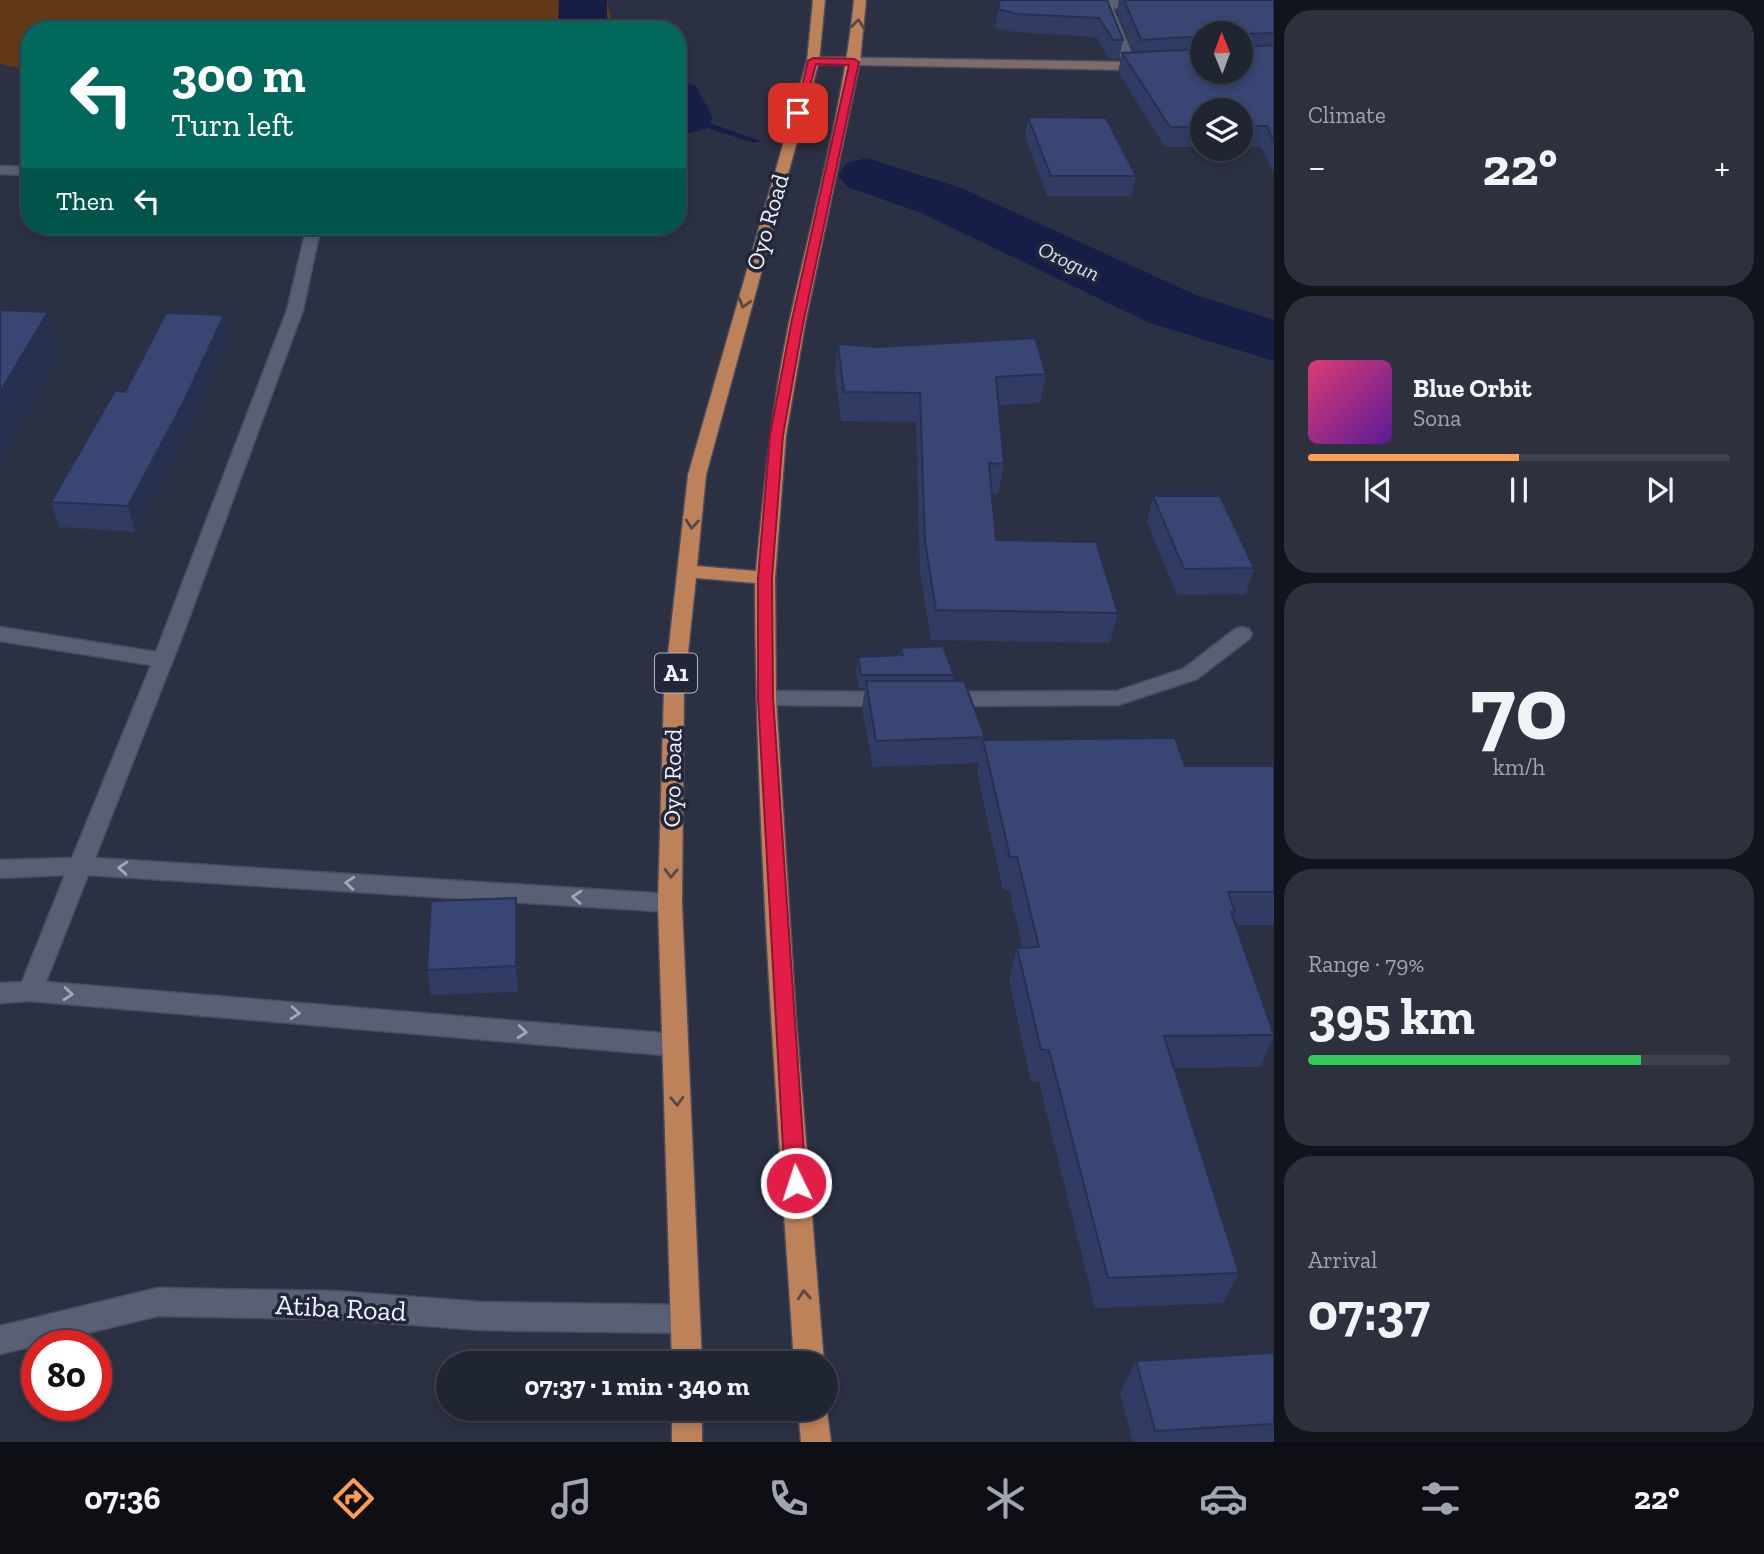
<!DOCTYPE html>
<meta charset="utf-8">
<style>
:root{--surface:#202532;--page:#2d313e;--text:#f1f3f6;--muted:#a2a5ac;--line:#3d424d;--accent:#fd9d55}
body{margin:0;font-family:"Zilla Slab",serif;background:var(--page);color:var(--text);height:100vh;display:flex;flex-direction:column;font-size:26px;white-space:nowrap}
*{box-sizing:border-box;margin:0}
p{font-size:23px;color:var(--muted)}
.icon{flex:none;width:38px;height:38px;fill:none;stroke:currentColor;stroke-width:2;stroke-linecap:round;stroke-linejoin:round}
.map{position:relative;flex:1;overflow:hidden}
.drawer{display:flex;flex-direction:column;gap:10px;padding:10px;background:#12141c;width:490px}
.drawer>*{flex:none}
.top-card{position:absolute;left:21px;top:21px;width:665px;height:214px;border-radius:28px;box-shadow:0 4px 10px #0003,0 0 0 2px var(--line);background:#00695c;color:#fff;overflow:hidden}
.needle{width:46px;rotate:359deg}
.buttons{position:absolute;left:1190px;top:21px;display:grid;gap:14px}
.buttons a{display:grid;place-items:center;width:63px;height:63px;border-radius:50%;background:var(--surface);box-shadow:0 4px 10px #0003,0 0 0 2px var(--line);font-size:35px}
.speed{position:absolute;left:21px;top:1330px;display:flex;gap:14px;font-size:35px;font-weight:700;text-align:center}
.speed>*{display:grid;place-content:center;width:91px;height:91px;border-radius:50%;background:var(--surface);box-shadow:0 4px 10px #0003,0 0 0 2px var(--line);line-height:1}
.speed .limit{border:10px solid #d22;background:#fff;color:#111}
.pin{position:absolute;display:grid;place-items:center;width:60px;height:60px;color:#fff;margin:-30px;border-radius:14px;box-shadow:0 4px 10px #0006}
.me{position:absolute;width:77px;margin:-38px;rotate:356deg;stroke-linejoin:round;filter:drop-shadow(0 0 5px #0008)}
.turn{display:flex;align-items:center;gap:24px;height:147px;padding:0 35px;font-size:32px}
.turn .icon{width:91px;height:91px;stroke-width:2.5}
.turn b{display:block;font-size:49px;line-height:60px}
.then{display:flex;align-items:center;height:66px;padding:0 35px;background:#0003;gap:14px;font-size:26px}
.big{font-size:52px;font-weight:800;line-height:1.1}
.drawer .widget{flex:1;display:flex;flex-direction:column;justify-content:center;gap:10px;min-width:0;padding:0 24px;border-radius:28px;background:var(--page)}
.drawer .dial{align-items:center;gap:0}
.dial b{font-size:91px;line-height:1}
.song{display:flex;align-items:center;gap:21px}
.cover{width:84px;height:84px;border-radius:10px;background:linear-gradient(135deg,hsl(340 70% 55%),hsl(270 70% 35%))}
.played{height:7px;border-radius:4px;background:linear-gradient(90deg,var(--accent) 50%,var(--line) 50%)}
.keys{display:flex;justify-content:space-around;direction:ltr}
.heat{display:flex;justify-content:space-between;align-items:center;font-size:38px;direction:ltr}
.charge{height:10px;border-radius:5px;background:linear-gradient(90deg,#34c759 79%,var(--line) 0)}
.trip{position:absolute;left:436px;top:1351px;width:402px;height:70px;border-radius:35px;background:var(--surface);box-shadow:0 4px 10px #0003,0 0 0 2px var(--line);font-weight:800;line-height:70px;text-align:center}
.tab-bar{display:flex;height:112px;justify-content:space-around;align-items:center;background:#0d0f14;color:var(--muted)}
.tab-bar .icon{width:49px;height:49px}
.tab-bar .current{color:var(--accent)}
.tab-bar b{font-size:32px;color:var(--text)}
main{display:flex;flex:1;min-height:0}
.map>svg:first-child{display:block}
.green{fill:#643918}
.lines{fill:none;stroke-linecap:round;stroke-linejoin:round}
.stream{fill:#161e48;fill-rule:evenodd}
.river{fill:#161e48;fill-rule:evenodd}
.service-casing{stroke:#484c5c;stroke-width:3}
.minor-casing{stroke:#484c5c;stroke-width:3}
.tertiary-casing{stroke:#484c5c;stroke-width:3}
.secondary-casing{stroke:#484c5c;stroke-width:3}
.trunk-casing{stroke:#484c5c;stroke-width:3}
.service{fill:#595f74;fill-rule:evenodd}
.minor{fill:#595f74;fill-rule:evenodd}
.tertiary{fill:#595f74;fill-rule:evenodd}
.secondary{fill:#7e6c6a;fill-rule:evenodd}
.trunk{fill:#bd825a;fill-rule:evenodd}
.wall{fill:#313b63;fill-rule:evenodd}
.shaded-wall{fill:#283050}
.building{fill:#394573;stroke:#283050;stroke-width:2}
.oneway{stroke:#584744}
.oneway2{stroke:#a3a8b8}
.route{fill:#e11d48;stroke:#92132f;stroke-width:2}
.labels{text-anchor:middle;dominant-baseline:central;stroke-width:7;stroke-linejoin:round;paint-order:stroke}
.far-water-label{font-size:21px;font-style:italic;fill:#dce1f1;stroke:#212738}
.shield{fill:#212738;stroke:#b0b4c2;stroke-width:2}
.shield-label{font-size:23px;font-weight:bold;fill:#edf1fd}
.street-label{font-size:24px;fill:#edf1fd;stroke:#212738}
.near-street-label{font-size:28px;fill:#edf1fd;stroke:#212738}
</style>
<main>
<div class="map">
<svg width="1274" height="1442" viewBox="0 0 1274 1442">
<rect width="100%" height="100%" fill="#2b3143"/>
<polygon class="green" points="0,0 607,0 613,30 30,30 30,70 0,64"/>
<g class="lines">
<polygon class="stream" points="683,116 689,116 761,141 754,143 683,120"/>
<g class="river">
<polygon points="559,0 607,0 607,17 620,30 562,30 558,24"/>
<polygon points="677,81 696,86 713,118 705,129 686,134 677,132"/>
<polygon points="867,158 961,188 1196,295 1274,320 1274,361 1150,323 919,212 847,187 838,175 847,163"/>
</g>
<g class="service-casing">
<g id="service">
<polygon points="1110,0 1141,0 1113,9 1137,66 1135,69 1131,70 1125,66 1101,8"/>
<polygon points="0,166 30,167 30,175 0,174"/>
<polygon points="307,226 321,226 303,310 182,637 95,858 670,894 678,897 682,903 678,909 670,912 88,875 46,982 675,1034 684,1038 688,1045 684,1052 675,1056 30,1001 0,1003 0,983 22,982 65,875 0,878 0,860 72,858 151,665 0,641 0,627 156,652 287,310"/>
</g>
</g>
<g class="minor-casing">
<g id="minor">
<polygon points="1242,627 1249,629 1252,634 1249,639 1197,679 1118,705 943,706 936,704 933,699 936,694 943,692 1117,691 1183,669 1235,629"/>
<polygon points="766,691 893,692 900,694 903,699 900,704 893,706 766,705 759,703 756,698 759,693"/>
</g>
</g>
<g class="tertiary-casing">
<polygon id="tertiary" points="158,1288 335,1291 481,1302 686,1305 696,1309 700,1319 696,1329 686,1333 481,1330 335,1319 158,1316 0,1354 0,1326"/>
</g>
<g class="secondary-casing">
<polygon id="secondary" points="813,57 1131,62 1202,58 1202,66 1131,70 809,64 809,58"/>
</g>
<g class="trunk-casing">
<g id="trunk">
<path d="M813,0H825L819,61L706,475L697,566L756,571C764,487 772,406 789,323C812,216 843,110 854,0H866L860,62L805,324L786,435L775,578L776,698L796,1018L824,1363H794C777,1103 756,843 755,583L696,578L684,690L682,903L702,1363H672L658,903L664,690L688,475L807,61Z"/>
<polygon points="826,1404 831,1442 801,1442 798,1409 826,1409"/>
<rect x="672" y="1409" width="30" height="33"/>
</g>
</g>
<use href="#service" class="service"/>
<use href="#minor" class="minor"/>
<use href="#tertiary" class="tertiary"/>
<use href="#secondary" class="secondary"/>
<use href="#trunk" class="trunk"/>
</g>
<g class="wall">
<polygon points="1000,0 1107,0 1123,40 1119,59 1109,59 1096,37 1014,32 995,28"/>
<path d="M1119,0H1274V170H1272L1261,147H1241V110H1202V147H1165L1118,72L1122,53L1134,52L1117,11ZM1202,33H1241L1202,72Z"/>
<polygon points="1028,117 1136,176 1131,196 1047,196 1025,136"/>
<polygon points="224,315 229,339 191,424 135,532 59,527 51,502"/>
<polygon points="838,344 1046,374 1040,403 998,405 1004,464 998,494 992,493 996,540 1118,613 1110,643 931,640 920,572 916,422 841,421 835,372"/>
<polygon points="1153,496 1254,568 1246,594 1177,595 1147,522"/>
<polygon points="901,648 954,675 953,681 985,737 984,740 1185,766 1274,766 1274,925 1235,925 1274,1036 1260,1067 1174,1068 1239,1273 1223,1303 1095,1308 1039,1082 1031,1082 1009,980 1017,948 1023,948 1009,890 1003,890 977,773 979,763 873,767 862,708 865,688 859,688 856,671 858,657 900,656"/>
<polygon points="516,898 518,924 518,992 431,995 427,970"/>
<polygon points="1274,1353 1274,1442 1133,1442 1120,1393 1136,1361"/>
</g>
<g class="shaded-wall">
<polygon points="48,312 61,355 0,462 0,392"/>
<polygon points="224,315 229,339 191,424 135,532 128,506"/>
<polygon points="516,898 518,924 518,992 516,966"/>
</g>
<g class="building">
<polygon points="1000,0 1107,0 1123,40 1113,40 1099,18 1017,14 998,9"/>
<polygon points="1124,0 1274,0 1274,33 1246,34 1243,37 1244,47 1274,45 1274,142 1267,126 1241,126 1241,110 1202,110 1202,127 1170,127 1122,53 1202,49 1202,72 1241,72 1241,33 1202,33 1202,36 1141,40"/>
<polygon points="1028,117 1106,118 1136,176 1051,176"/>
<polygon points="0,310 48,312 0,392"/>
<polygon points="166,313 224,315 185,399 128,506 51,502 115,391 125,392"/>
<polygon points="1035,338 1046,374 996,377 1004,464 989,463 996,540 1096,542 1118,613 936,610 925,542 920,393 844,392 838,344 878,347"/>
<polygon points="1153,496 1220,496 1254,568 1184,569"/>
<polygon points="943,646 954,675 861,675 858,657 903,655 901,648"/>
<polygon points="866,681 964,681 985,737 876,741"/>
<polygon points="1175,738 1185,766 1274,766 1274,892 1228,892 1235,912 1231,912 1274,1035 1164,1036 1239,1273 1108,1278 1049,1050 1041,1050 1017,948 1039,947 1017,857 1010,857 983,740"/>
<polygon points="516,898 516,966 427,970 431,901"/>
<polygon points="1274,1353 1274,1424 1155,1431 1136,1361"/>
</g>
<defs><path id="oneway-chevron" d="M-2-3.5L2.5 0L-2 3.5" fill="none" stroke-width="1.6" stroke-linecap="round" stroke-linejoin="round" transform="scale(1.75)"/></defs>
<g class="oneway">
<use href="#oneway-chevron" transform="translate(858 24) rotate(-84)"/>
<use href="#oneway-chevron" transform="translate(744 303) rotate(106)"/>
<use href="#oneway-chevron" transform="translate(692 524) rotate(95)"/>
<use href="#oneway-chevron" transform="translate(671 873) rotate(91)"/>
<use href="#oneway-chevron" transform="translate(677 1101) rotate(88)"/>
<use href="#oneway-chevron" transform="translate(804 1295) rotate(-94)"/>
</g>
<g class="oneway2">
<use href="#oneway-chevron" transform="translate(123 868) rotate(-176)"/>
<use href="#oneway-chevron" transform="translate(350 883) rotate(-176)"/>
<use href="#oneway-chevron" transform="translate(577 897) rotate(-176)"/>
<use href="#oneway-chevron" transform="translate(68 994) rotate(5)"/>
<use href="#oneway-chevron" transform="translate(295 1013) rotate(5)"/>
<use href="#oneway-chevron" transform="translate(522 1032) rotate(5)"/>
</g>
<polygon class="route" points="813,58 854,59 859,62 803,324 783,435 772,578 773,698 806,1183 803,1189 796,1192 788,1189 785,1183 758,698 758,578 770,435 791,324 849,65 816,64 803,113 795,115 808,61"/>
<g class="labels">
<g class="far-water-label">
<text transform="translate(1069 261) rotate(25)">Orogun</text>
</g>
<rect class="shield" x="655" y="653.5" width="42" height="39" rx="5"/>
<g class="shield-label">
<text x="676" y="673">A1</text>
</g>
<g class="street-label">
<text transform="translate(767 222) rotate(-74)">Oyo Road</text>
<text transform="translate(672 778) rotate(-89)">Oyo Road</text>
</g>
<g class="near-street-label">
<text transform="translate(341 1308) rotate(3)">Atiba Road</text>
</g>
</g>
</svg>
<div class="buttons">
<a><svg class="needle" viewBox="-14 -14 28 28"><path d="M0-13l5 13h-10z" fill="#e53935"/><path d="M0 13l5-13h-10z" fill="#a2a5ac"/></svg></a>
<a><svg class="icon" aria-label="layers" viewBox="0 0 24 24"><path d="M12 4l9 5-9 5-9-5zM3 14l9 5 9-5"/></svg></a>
</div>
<div class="speed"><div class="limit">80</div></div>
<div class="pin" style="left:798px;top:113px;background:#d93025"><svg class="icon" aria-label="arrive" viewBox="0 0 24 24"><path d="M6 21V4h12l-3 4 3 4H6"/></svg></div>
<svg class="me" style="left:796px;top:1183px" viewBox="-20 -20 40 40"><circle r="17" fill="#e11d48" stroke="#fff" stroke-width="3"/><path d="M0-11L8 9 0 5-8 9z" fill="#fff"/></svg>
<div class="trip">07:37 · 1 min · 340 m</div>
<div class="top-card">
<div class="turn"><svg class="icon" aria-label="left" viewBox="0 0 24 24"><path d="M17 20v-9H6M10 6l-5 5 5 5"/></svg><div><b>300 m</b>Turn left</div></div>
<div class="then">Then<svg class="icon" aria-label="left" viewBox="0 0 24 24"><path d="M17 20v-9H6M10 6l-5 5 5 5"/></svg></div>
</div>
</div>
<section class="drawer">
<div class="widget"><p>Climate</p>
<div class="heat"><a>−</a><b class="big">22°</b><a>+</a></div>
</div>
<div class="widget">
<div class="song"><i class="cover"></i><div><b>Blue Orbit</b><p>Sona</p></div></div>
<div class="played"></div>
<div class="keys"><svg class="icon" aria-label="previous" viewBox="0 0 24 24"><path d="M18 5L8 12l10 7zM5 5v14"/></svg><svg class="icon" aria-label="pause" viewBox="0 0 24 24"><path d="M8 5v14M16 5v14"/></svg><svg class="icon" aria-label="next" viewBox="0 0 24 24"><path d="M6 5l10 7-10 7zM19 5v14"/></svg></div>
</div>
<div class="widget dial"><b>70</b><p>km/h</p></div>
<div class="widget"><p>Range · 79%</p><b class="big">395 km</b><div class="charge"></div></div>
<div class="widget"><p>Arrival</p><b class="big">07:37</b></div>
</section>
</main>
<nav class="tab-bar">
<b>07:36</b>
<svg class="icon current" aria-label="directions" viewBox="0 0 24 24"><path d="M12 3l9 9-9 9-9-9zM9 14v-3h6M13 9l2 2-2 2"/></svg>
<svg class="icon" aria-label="music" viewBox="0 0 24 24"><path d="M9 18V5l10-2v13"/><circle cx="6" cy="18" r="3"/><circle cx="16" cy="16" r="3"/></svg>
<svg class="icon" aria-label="phone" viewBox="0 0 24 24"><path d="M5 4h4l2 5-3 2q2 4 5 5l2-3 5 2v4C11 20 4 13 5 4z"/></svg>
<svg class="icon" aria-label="climate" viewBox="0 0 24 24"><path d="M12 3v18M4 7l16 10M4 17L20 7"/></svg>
<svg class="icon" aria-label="car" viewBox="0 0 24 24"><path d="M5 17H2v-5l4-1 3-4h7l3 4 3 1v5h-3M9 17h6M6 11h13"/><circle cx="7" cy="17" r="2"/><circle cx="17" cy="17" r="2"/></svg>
<svg class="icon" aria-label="filters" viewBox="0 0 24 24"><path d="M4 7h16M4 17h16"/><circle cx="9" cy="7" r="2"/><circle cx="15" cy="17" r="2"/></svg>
<b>22°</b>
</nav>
